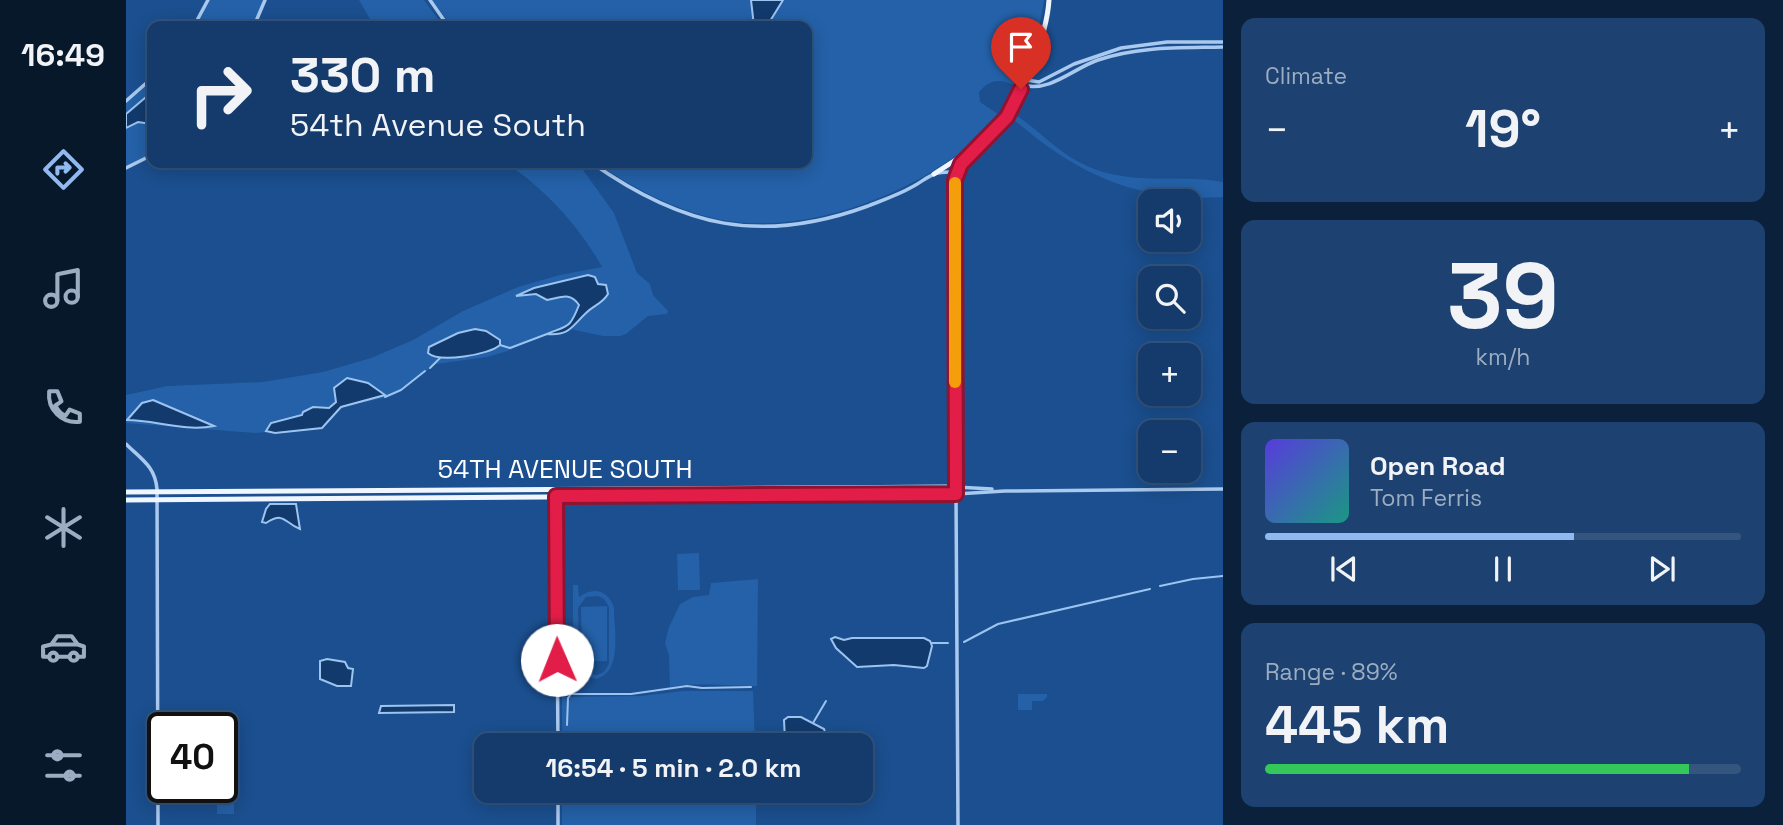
<!DOCTYPE html>
<meta charset="utf-8">
<style>
:root{--surface:#143b6b;--page:#1d4271;--text:#f1f3f6;--muted:#9dadc1;--line:#33557e;--accent:#90b9f0}
body{margin:0;font-family:"Space Grotesk",sans-serif;background:var(--page);color:var(--text);height:100vh;display:flex;flex-direction:column;font-size:26px;white-space:nowrap}
*{box-sizing:border-box;margin:0}
p{font-size:23px;color:var(--muted)}
.icon{flex:none;width:38px;height:38px;fill:none;stroke:currentColor;stroke-width:2;stroke-linecap:round;stroke-linejoin:round}
.map{position:relative;flex:1;overflow:hidden}
.details{display:flex;flex-direction:column;gap:18px;padding:18px;background:#0b203b;width:560px}
.details>*{flex:none}
.banner{position:absolute;left:21px;top:21px;width:665px;height:147px;border-radius:14px;box-shadow:0 4px 18px #0003,0 0 0 2px var(--line);background:#143b6b;color:var(--text);overflow:hidden}
.controls{position:absolute;left:1012px;top:189px;display:grid;gap:14px}
.controls a{display:grid;place-items:center;width:63px;height:63px;border-radius:14px;background:var(--surface);box-shadow:0 4px 18px #0003,0 0 0 2px var(--line);font-size:35px}
.speed{position:absolute;left:21px;top:712px;display:flex;gap:14px;font-size:35px;font-weight:700;text-align:center}
.speed>*{display:grid;place-content:center;width:91px;height:91px;border-radius:50%;background:var(--surface);box-shadow:0 4px 18px #0003,0 0 0 2px var(--line);line-height:1}
.speed .limit{border:4px solid #111;border-radius:10px;background:#fff;color:#111}
.pin{position:absolute;display:grid;place-items:center;width:60px;height:60px;color:#fff;margin:-72px -30px;border-radius:50% 50% 50% 0;rotate:-45deg;box-shadow:0 0 7px #0007}
.pin .icon{rotate:45deg}
.me{position:absolute;width:77px;margin:-38px;rotate:359deg;stroke-linejoin:round;filter:drop-shadow(0 0 5px #0008)}
.turn{display:flex;align-items:center;gap:24px;height:147px;padding:0 28px;font-size:32px}
.turn .icon{width:91px;height:91px;stroke-width:2.5}
.turn b{display:block;font-size:49px;line-height:60px}
.big{font-size:52px;font-weight:700;line-height:1.1}
.details .tile{flex:1;display:flex;flex-direction:column;justify-content:center;gap:10px;min-width:0;padding:0 24px;border-radius:14px;background:var(--page)}
.details .dial{align-items:center;gap:0}
.dial b{font-size:91px;line-height:1}
.song{display:flex;align-items:center;gap:21px}
.cover{width:84px;height:84px;border-radius:10px;background:linear-gradient(135deg,hsl(250 70% 55%),hsl(170 70% 35%))}
.played{height:7px;border-radius:4px;background:linear-gradient(90deg,var(--accent) 65%,var(--line) 65%)}
.keys{display:flex;justify-content:space-around;direction:ltr}
.heat{display:flex;justify-content:space-between;align-items:center;font-size:38px;direction:ltr}
.charge{height:10px;border-radius:5px;background:linear-gradient(90deg,#34c759 89%,var(--line) 0)}
.trip{position:absolute;left:348px;top:733px;width:399px;height:70px;border-radius:14px;background:var(--surface);box-shadow:0 4px 18px #0003,0 0 0 2px var(--line);font-weight:700;line-height:70px;text-align:center}
main{display:flex;flex:1;min-height:0}
.menu{display:flex;flex-direction:column;width:126px;justify-content:space-around;align-items:center;background:#08182b;color:var(--muted)}
.menu .icon{width:49px;height:49px}
.menu .selected{color:var(--accent)}
.menu b{font-size:32px;color:var(--text)}
.map>svg:first-child{display:block}
.green{fill:#2461a8;fill-rule:evenodd}
.water{fill:#123a6d;stroke:#9cc4f0;stroke-width:2}
.lines{fill:none;stroke-linecap:round;stroke-linejoin:round}
.stream{stroke:#9cc4f0;stroke-width:2}
.minor{stroke:#a9c9ee;stroke-width:3.5}
.major{stroke:#f0f6ff;stroke-width:5}
.route-casing{stroke:#92132f;stroke-width:18}
.route{stroke:#e11d48;stroke-width:12}
.slow{stroke:#f59e0b;stroke-width:12}
.labels{text-anchor:middle;dominant-baseline:central;stroke-width:7;stroke-linejoin:round;paint-order:stroke}
.street-label{font-size:26px;fill:#fff;stroke:#1b4f8f}
</style>
<main>
<nav class="menu">
<b>16:49</b>
<svg class="icon selected" aria-label="directions" viewBox="0 0 24 24"><path d="M12 3l9 9-9 9-9-9zM9 14v-3h6M13 9l2 2-2 2"/></svg>
<svg class="icon" aria-label="music" viewBox="0 0 24 24"><path d="M9 18V5l10-2v13"/><circle cx="6" cy="18" r="3"/><circle cx="16" cy="16" r="3"/></svg>
<svg class="icon" aria-label="phone" viewBox="0 0 24 24"><path d="M5 4h4l2 5-3 2q2 4 5 5l2-3 5 2v4C11 20 4 13 5 4z"/></svg>
<svg class="icon" aria-label="climate" viewBox="0 0 24 24"><path d="M12 3v18M4 7l16 10M4 17L20 7"/></svg>
<svg class="icon" aria-label="car" viewBox="0 0 24 24"><path d="M5 17H2v-5l4-1 3-4h7l3 4 3 1v5h-3M9 17h6M6 11h13"/><circle cx="7" cy="17" r="2"/><circle cx="17" cy="17" r="2"/></svg>
<svg class="icon" aria-label="filters" viewBox="0 0 24 24"><path d="M4 7h16M4 17h16"/><circle cx="9" cy="7" r="2"/><circle cx="15" cy="17" r="2"/></svg>
</nav>
<div class="map">
<svg width="1097" height="825" viewBox="0 0 1097 825">
<rect width="100%" height="100%" fill="#1b4f8f"/>
<g class="green">
<polygon points="84,0 137,0 127,26 70,26"/>
<polygon points="233,0 298,0 317,26 248,26"/>
<polygon points="306,0 625,0 628,26 325,26"/>
<path d="M657,0H918L914,23L890,86C874,79 865,78 853,92L854,102L875,116L873,119C808,187 685,239 591,219C546,209 508,188 470,163H681V26H641Z"/>
<polygon points="26,80 26,153 0,166 0,103"/>
<path d="M888,114C911,128 928,149 953,162C1002,188 1046,173 1097,182V197C1012,203 950,174 887,119Z"/>
<path d="M380,163H452L488,213L511,273L524,284L527,295L542,311L541,314L522,316L500,334L494,336H477L444,329L436,333L412,337L382,351L361,357L310,364L275,390L257,398L215,407L196,428L129,433L0,423V395L41,386L137,382L197,372L245,358L287,340L337,311L392,287L434,275L476,267C453,226 419,189 380,163Z"/>
<polygon points="573,553 574,590 552,590 551,554"/>
<path d="M632,579L631,686C604,686 569,682 544,687L543,655L539,643L543,627L554,604L567,597L583,595L585,583Z"/>
<path d="M447,585H452L453,597C467,586 483,590 488,608C488,630 497,672 470,679L453,673L452,684H447ZM472,596L478,599L483,607V664L478,672L471,675L463,674L456,669L453,662L452,608L460,597Z"/>
<polygon points="481,606 481,661 456,661 455,607"/>
<polygon points="557,691 627,691 629,745 436,745 436,697 515,696"/>
<polygon points="892,694 921,694 921,697 917,701 906,701 906,710 892,710"/>
<rect x="436" y="791" width="194" height="34"/>
<rect x="91" y="793" width="17" height="21"/>
</g>
<g class="water">
<polygon points="625,0 657,0 641,26 628,26"/>
<polygon points="26,92 26,124 12,122 0,128 0,114"/>
<path d="M462,275L469,277L472,284L480,285L482,294C476,304 468,305 460,313C446,326 444,336 421,334C443,325 444,328 453,305C444,291 434,298 421,300L410,294L390,296L408,288Z"/>
<path d="M349,329L360,331L374,340V345C363,355 313,363 302,353L303,347L332,333Z"/>
<polygon points="221,378 242,383 259,395 215,407 196,428 149,433 140,431 145,423 176,415 177,412 187,407 203,408 210,402 208,388"/>
<path d="M27,400L88,426C58,432 29,420 1,420L16,403Z"/>
<path d="M144,504H170L174,529C158,523 159,511 140,523L136,522L140,509Z"/>
<polygon points="709,637 718,640 726,638 798,638 804,641 806,646 801,666 798,668 768,665 731,667 710,648 705,639"/>
<polygon points="201,659 219,662 222,668 227,669 225,686 211,686 194,679 194,661"/>
<polygon points="328,705 328,712 253,713 255,706"/>
<polygon points="662,717 675,717 698,729 701,739 707,745 657,745 659,740 658,720"/>
</g>
<g class="lines">
<g class="stream">
<polyline points="374,345 384,348 421,334"/>
<polyline points="304,368 314,358"/>
<polyline points="259,397 275,390 299,371"/>
<polyline points="1034,586 1067,579 1097,576"/>
<polyline points="838,642 872,624 1024,589"/>
<polyline points="805,643 822,643"/>
<polyline points="687,723 700,701"/>
<polyline points="441,725 442,698 445,694 505,694 561,686 576,688 625,687"/>
</g>
<g class="minor">
<polyline points="304,0 322,26"/>
<polyline points="68,26 82,0"/>
<polyline points="128,26 139,0"/>
<polyline points="901,80 913,82 948,64 995,48 1041,42 1097,42"/>
<path d="M897,85C923,93 948,68 972,60C1013,46 1055,48 1097,47"/>
<polyline points="0,101 26,78"/>
<path d="M466,163C557,227 635,245 742,206C757,200 772,195 786,187C794,183 802,176 809,174C816,171 824,172 831,172"/>
<polyline points="0,168 26,155"/>
<path d="M0,444C15,459 29,466 31,489L32,825"/>
<polyline points="830,487 866,489"/>
<polyline points="430,489 432,746"/>
<polyline points="432,791 432,825"/>
<polyline points="832,825 830,494 879,491 1097,489"/>
</g>
<g class="major">
<polyline points="808,174 842,152"/>
<polyline points="0,492 830,487"/>
<path d="M0,500L830,494L828,292L831,172C841,152 860,141 874,124C896,99 921,34 923,0"/>
</g>
</g>
<g class="lines">
<g class="route-casing">
<polyline id="route" points="431,660 430,496 830,494 829,180 835,164 881,117 895,89"/>
</g>
<use href="#route" class="route"/>
<polyline class="slow" points="829,382 829,183"/>
</g>
<g class="labels">
<g class="street-label">
<text x="439" y="469">54TH AVENUE SOUTH</text>
</g>
</g>
</svg>
<div class="controls">
<a><svg class="icon" aria-label="sound" viewBox="0 0 24 24"><path d="M4 9h4l5-4v14l-5-4H4zM17 9q2 3 0 6"/></svg></a>
<a><svg class="icon" aria-label="search" viewBox="0 0 24 24"><circle cx="10" cy="10" r="6"/><path d="M15 15l6 6"/></svg></a>
<a>+</a>
<a>−</a>
</div>
<div class="speed"><div class="limit">40</div></div>
<div class="pin" style="left:895px;top:89px;background:#d93025"><svg class="icon" aria-label="arrive" viewBox="0 0 24 24"><path d="M6 21V4h12l-3 4 3 4H6"/></svg></div>
<svg class="me" style="left:431px;top:660px" viewBox="-20 -20 40 40"><circle r="19" fill="#fff"/><path d="M0-13L10 11 0 6-10 11z" fill="#e11d48"/></svg>
<div class="trip">16:54 · 5 min · 2.0 km</div>
<div class="banner">
<div class="turn"><svg class="icon" aria-label="right" viewBox="0 0 24 24"><path d="M7 20v-9h11M14 6l5 5-5 5"/></svg><div><b>330 m</b>54th Avenue South</div></div>
</div>
</div>
<section class="details">
<div class="tile"><p>Climate</p>
<div class="heat"><a>−</a><b class="big">19°</b><a>+</a></div>
</div>
<div class="tile dial"><b>39</b><p>km/h</p></div>
<div class="tile">
<div class="song"><i class="cover"></i><div><b>Open Road</b><p>Tom Ferris</p></div></div>
<div class="played"></div>
<div class="keys"><svg class="icon" aria-label="previous" viewBox="0 0 24 24"><path d="M18 5L8 12l10 7zM5 5v14"/></svg><svg class="icon" aria-label="pause" viewBox="0 0 24 24"><path d="M8 5v14M16 5v14"/></svg><svg class="icon" aria-label="next" viewBox="0 0 24 24"><path d="M6 5l10 7-10 7zM19 5v14"/></svg></div>
</div>
<div class="tile"><p>Range · 89%</p><b class="big">445 km</b><div class="charge"></div></div>
</section>
</main>
